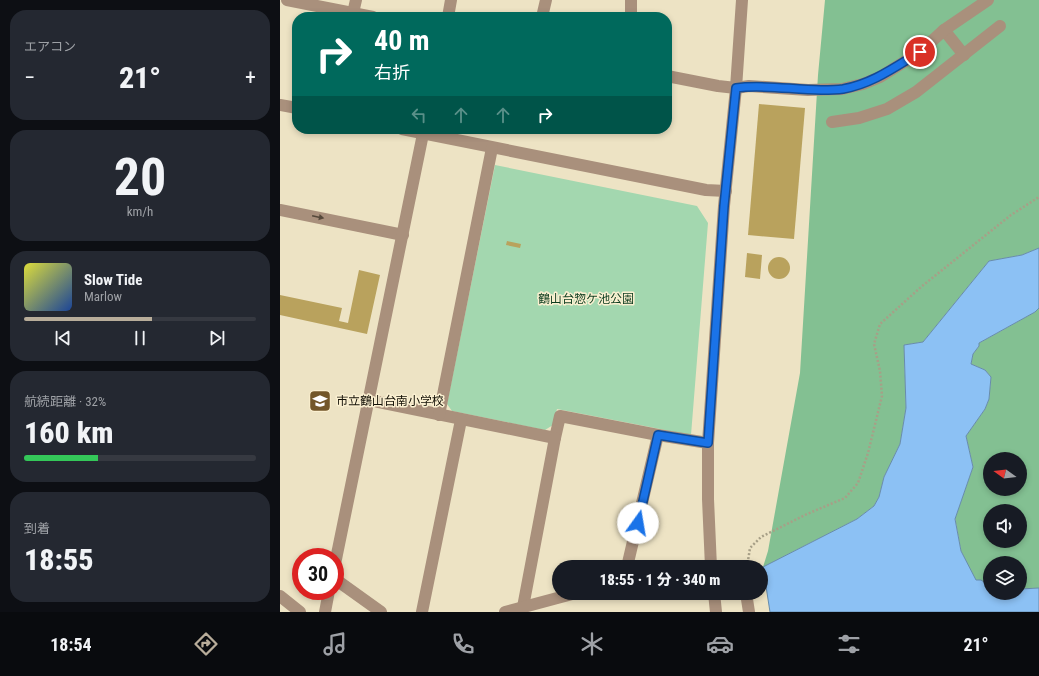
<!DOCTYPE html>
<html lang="ja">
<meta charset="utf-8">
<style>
:root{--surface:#171b24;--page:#242831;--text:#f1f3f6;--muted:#9ea1a6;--line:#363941;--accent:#b8ad9a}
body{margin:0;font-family:"Roboto Condensed","Noto Sans JP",sans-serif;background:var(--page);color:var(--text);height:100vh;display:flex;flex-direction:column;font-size:15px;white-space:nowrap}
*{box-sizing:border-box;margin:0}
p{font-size:13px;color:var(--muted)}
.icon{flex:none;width:22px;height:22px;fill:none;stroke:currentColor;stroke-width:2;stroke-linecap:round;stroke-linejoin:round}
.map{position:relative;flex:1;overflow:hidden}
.side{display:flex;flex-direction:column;gap:10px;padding:10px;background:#0d0f14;width:280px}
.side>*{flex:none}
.top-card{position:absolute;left:12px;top:12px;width:380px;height:122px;border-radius:16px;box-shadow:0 2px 6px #0003;background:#00695c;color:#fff;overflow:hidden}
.needle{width:26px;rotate:285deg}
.buttons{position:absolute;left:703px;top:452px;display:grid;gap:8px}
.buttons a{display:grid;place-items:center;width:44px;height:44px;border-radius:50%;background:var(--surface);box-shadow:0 2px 6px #0003;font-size:20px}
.speed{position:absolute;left:12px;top:548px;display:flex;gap:8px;font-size:20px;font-weight:700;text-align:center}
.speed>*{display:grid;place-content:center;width:52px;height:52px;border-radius:50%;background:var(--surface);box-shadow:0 2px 6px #0003;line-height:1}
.speed .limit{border:6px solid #d22;background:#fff;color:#111}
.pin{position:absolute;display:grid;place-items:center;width:34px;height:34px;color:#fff;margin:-17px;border:2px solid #fff;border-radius:50%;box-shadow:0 1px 4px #0007}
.me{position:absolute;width:44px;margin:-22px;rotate:13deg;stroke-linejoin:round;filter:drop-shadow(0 0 3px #0008)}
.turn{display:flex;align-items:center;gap:14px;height:84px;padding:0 16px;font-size:18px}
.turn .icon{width:52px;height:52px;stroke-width:2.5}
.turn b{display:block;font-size:28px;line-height:34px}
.lanes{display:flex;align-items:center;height:38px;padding:0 16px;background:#0003;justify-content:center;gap:20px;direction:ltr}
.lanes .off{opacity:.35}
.big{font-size:30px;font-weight:800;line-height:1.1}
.side .card{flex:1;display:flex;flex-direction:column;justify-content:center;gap:6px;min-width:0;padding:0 14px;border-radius:16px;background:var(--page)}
.side .dial{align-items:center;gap:0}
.dial b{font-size:52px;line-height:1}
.song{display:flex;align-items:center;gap:12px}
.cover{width:48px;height:48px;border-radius:6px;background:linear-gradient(135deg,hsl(60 70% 55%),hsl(220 70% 35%))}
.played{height:4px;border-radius:2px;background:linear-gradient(90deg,var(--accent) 55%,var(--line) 55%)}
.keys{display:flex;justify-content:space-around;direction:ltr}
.heat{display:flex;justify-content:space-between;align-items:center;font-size:22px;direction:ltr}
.charge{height:6px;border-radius:3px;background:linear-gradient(90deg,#34c759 32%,var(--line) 0)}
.trip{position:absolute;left:272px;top:560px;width:216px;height:40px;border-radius:20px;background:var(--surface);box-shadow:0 2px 6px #0003;font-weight:800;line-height:40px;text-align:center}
.tab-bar{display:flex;height:64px;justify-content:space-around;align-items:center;background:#090b0e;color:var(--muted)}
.tab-bar .icon{width:28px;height:28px}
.tab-bar .on{color:var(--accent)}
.tab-bar b{font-size:18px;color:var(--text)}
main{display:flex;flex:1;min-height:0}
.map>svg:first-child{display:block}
.green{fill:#a3d7af}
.forest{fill:#83c092;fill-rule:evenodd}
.water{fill:#8cc1f4;stroke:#678cac}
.building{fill:#b9a25d}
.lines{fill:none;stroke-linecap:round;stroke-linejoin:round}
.path{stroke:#a79f87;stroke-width:2.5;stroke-dasharray:2 2;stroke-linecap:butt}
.minor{stroke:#a9907c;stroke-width:12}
.oneway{fill:#56493b}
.route-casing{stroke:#114b97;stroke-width:10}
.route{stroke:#1a73e8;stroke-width:7}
.labels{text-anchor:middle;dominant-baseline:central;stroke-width:3;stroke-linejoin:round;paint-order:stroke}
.park-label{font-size:12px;fill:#0c3c1e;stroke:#fbf0d1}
.poi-label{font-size:12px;fill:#120f05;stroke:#fbf0d1;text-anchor:start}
</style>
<main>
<section class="side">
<div class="card"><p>エアコン</p>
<div class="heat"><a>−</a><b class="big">21°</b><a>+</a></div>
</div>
<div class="card dial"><b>20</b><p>km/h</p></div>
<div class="card">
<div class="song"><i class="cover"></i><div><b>Slow Tide</b><p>Marlow</p></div></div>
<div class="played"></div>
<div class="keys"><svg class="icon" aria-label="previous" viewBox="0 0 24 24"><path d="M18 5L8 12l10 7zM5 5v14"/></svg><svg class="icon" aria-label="pause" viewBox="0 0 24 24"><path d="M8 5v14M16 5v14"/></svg><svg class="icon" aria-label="next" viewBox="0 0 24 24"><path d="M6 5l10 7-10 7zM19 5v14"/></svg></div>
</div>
<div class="card"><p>航続距離 · 32%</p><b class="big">160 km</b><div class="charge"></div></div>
<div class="card"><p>到着</p><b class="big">18:55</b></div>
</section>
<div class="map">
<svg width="759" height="612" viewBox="0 0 759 612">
<rect width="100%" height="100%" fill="#ede3c4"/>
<polygon class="green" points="215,165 417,206 428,223 411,435 277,409 273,425 265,430 172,411 167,404"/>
<g class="forest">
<polygon points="545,0 759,0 759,248 742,255 709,261 643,342 624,345 626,408 620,444 604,477 599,497 594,506 577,519 483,567 488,551 520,373 538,75"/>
<path d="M759,308V588L740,589V563H710V586L701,580L696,581L681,551L675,518L693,467L686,436L705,409L709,399L711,377L705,370L691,364L693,354L699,346V343L755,312ZM710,459H740V489H710ZM710,511H740V541H710Z"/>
</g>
<polygon class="water" points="759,248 759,308 755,312 699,343 699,346 693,354 691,364 705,370 711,377 709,399 705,409 686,436 693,467 675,519 681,551 696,580 701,580 710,586 710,593 740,593 740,589 759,588 759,612 490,612 483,567 577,519 594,506 599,497 604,477 620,444 626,408 624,345 643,342 709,261 742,255"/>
<g class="building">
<polygon points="479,104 525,108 514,239 468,235"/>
<polygon points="227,241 241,244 240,248 226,245"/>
<polygon points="467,253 482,255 480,279 465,277"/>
<circle cx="499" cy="268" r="11"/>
<polygon points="79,270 100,275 87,334 0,315 0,295 62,308 59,321 68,323"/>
</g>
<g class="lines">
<polyline class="path" points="467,567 470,548 481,537 527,514 565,498 578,483 588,453 602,396 600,371 594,344 600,324 641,287 731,215 759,197"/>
<g class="minor">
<polyline points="7,0 93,17"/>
<polyline points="73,13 76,0"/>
<polyline points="168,17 171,0"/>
<polyline points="262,17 266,0"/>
<polyline points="351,17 351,0"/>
<polyline points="664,30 684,55"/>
<polyline points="387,76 438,86 456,88 469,86 528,90 562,89 583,84 600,77 640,52 664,30 708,0"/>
<polyline points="0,105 17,108"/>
<polyline points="552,122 579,118 607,109 636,92 720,26"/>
<polyline points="122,129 426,190 446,191"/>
<polyline points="0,210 123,235"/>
<polyline points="89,400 275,438 280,416 378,435 428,443"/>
<polyline points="159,415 212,148"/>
<polyline points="55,564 144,129"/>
<polyline points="347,567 378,435"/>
<polyline points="431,567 428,499 428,443 444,206 456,88 462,0"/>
<polyline points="55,579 101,612"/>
<polyline points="434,593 436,612"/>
<polyline points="466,593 469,612"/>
<polyline points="0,596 20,612"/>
<polyline points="243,607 275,438"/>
<polyline points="45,612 49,591"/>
<polyline points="142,612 181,420"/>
<polyline points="225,612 296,593"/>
</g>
</g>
<defs><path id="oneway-solid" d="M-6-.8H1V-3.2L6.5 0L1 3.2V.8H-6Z"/></defs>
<use class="oneway" href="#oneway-solid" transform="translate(38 217) rotate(12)"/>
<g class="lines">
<g class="route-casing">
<path id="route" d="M358,523L378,435L428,443L444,206L456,88C484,84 513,90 541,90C548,90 556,90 563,89C592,84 615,67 640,52"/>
</g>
<use href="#route" class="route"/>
</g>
<defs>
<g id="school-square" transform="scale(1.15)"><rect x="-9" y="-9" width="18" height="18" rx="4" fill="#73572a" stroke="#fbf0d1"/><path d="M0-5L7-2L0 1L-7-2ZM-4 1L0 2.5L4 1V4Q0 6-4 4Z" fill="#fff"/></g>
</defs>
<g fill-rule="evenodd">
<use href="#school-square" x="40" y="401"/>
</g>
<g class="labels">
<g class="park-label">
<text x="306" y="299">鶴山台惣ケ池公園</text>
</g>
<g class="poi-label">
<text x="56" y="401">市立鶴山台南小学校</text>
</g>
</g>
</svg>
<div class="buttons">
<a><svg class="needle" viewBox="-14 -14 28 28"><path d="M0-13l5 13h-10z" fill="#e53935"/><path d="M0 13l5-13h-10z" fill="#9ea1a6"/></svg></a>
<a><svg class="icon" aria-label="sound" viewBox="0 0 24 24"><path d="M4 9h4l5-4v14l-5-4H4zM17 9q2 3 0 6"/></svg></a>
<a><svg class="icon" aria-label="layers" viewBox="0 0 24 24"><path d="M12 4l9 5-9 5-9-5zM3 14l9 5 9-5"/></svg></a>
</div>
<div class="speed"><div class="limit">30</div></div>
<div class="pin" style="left:640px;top:52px;background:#d93025"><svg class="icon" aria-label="arrive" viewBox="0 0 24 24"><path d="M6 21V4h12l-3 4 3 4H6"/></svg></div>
<svg class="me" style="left:358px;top:523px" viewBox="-20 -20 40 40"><circle r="19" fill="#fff"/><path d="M0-13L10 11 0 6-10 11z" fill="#1a73e8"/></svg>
<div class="trip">18:55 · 1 分 · 340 m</div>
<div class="top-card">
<div class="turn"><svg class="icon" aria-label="right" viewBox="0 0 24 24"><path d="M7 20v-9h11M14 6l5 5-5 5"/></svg><div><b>40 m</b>右折</div></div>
<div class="lanes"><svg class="icon off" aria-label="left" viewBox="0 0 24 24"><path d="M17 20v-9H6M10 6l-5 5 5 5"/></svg><svg class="icon off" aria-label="ahead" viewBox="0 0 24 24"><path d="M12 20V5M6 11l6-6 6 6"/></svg><svg class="icon off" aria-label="ahead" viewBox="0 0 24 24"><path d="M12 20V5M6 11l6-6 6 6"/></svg><svg class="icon" aria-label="right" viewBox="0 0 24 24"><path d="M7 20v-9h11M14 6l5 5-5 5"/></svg></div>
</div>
</div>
</main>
<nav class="tab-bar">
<b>18:54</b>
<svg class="icon on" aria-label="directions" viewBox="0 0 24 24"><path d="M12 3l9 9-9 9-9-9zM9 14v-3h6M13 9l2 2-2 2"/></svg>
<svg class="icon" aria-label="music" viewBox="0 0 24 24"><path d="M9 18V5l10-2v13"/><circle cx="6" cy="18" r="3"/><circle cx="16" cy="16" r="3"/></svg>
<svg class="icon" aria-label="phone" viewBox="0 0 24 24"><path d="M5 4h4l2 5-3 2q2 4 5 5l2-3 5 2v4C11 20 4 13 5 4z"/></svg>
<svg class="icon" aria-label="climate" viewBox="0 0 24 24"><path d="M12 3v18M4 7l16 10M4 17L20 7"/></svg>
<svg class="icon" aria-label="car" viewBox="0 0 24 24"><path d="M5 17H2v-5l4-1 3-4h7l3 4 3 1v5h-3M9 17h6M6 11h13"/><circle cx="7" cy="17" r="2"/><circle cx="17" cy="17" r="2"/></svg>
<svg class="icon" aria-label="filters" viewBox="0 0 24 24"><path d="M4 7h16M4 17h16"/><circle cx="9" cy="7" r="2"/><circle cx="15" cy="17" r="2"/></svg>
<b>21°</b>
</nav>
